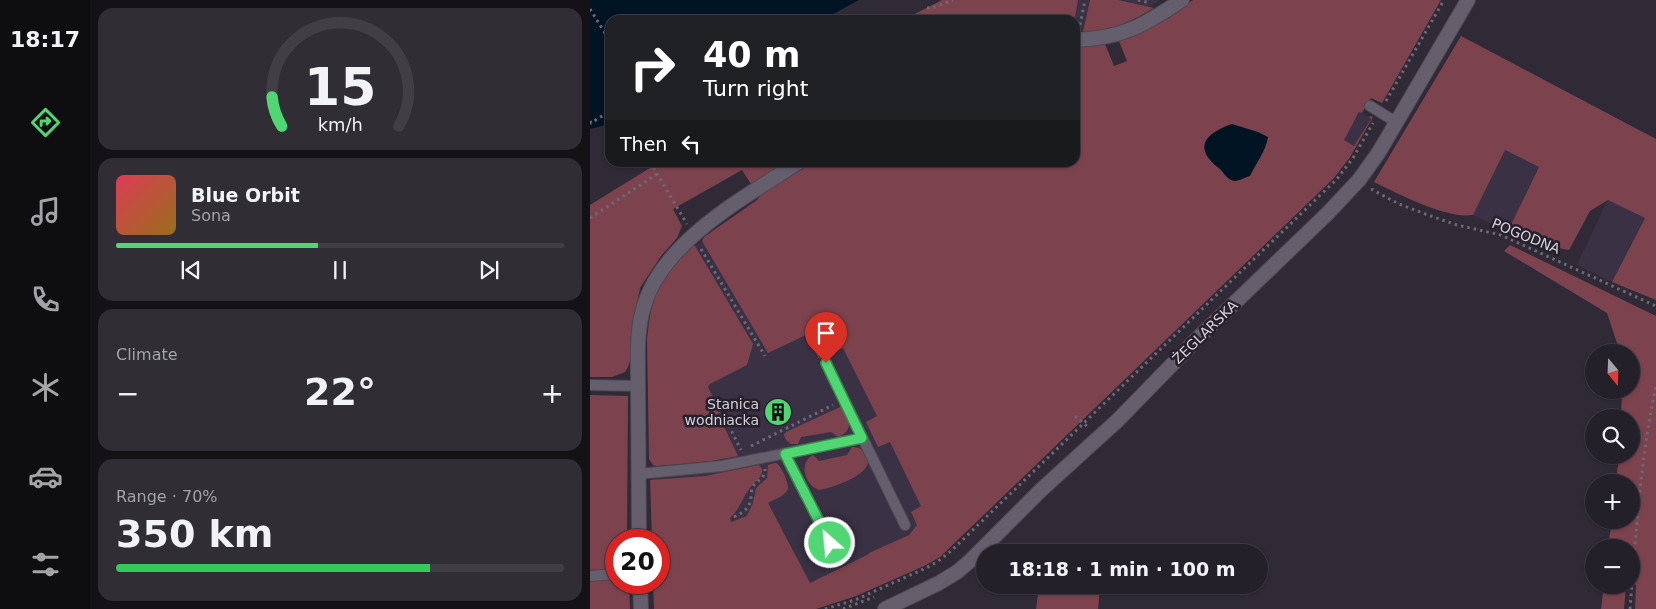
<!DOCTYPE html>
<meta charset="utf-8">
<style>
:root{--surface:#242029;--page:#302d35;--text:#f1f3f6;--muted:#a3a3a8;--line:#413e46;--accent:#51d674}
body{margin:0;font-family:"DejaVu Sans",sans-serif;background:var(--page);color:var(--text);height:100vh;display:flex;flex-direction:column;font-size:19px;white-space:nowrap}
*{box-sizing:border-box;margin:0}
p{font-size:16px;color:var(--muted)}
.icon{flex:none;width:28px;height:28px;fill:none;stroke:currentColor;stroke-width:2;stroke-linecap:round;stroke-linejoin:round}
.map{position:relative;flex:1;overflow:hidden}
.sheet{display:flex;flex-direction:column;gap:8px;padding:8px;background:#141217;width:500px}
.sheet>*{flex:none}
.banner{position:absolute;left:15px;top:15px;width:475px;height:152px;border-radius:15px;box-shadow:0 1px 4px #0004,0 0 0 1px var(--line);background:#202124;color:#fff;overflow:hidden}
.needle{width:32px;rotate:161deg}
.buttons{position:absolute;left:995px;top:344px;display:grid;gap:10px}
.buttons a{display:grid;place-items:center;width:55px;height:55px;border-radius:50%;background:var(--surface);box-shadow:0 1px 4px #0004,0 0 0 1px var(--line);font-size:25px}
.speed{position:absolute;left:15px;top:529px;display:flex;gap:10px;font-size:25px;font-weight:700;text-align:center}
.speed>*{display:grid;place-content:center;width:65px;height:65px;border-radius:50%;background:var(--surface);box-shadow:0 1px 4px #0004,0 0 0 1px var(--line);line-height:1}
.speed .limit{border:8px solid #d22;background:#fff;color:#111}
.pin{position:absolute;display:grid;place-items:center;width:42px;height:42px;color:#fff;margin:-51px -21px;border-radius:50% 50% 50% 0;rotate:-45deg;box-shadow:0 0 5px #0007}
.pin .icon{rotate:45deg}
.me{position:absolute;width:55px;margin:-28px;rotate:333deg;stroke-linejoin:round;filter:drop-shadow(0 0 4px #0008)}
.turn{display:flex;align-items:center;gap:18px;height:105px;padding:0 15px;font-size:22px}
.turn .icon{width:65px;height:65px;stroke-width:2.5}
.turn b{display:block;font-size:35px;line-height:42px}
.then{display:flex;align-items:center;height:48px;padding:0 15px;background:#0003;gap:10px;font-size:19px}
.big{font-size:38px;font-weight:600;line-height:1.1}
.sheet .tile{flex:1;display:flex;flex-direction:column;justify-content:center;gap:8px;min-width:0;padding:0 18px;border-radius:15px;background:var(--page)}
.sheet .dial{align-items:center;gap:0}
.dial svg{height:130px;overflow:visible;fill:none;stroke:var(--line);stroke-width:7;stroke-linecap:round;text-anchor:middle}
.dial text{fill:var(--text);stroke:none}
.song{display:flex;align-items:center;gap:15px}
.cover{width:60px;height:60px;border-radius:8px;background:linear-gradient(135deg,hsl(350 70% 55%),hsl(40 70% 35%))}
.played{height:5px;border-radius:2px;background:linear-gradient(90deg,var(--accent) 45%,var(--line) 45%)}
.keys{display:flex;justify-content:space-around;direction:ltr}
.heat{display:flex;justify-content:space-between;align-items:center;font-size:28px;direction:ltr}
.charge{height:8px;border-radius:4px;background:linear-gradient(90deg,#34c759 70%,var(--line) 0)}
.trip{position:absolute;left:386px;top:544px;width:292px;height:50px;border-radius:25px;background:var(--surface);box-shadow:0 1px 4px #0004,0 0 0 1px var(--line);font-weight:600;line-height:50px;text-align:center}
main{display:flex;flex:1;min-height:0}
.tabs{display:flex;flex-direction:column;width:90px;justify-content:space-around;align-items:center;background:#0e0d10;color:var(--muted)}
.tabs .icon{width:35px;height:35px}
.tabs .on{color:var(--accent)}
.tabs b{font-size:22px;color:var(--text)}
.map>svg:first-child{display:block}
.built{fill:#3a3244}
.green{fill:#7c434e}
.water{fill:#001424}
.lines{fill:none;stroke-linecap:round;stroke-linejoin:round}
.service-casing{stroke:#4d4752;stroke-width:12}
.pedestrian-casing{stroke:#4d4752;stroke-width:16}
.minor-casing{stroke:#4d4752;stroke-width:16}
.path{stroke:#6d6974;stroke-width:3;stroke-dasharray:2.5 4;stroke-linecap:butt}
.service{stroke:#655e6d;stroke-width:10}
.pedestrian{stroke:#655e6d;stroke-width:14}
.minor{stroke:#655e6d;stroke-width:14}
.route-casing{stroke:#358b4b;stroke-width:12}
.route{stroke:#51d674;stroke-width:9}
.labels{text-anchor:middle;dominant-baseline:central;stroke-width:5;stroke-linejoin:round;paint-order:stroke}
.street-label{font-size:14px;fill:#d4d1d9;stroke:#26202d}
.poi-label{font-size:14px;fill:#d4d1d9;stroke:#26202d;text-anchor:end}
</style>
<main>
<nav class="tabs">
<b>18:17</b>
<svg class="icon on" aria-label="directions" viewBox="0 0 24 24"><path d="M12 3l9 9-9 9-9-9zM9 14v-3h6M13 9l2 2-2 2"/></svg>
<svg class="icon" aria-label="music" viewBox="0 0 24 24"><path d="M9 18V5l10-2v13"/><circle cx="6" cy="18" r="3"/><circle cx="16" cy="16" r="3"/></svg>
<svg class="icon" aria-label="phone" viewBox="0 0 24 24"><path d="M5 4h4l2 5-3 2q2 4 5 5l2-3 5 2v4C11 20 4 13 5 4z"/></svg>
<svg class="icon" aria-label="climate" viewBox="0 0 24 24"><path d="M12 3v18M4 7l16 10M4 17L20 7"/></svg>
<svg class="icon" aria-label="car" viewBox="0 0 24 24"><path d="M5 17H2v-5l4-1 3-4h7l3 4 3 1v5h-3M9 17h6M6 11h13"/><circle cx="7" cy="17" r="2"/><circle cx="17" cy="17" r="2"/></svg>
<svg class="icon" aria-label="filters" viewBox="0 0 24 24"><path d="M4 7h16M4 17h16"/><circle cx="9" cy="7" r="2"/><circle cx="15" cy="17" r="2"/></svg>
</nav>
<section class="sheet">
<div class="tile dial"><svg viewBox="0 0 100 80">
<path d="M14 69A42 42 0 1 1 86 69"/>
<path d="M14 69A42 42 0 0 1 8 51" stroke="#51d674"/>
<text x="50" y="56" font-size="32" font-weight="700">15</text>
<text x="50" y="72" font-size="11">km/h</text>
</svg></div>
<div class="tile">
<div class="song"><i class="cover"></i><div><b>Blue Orbit</b><p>Sona</p></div></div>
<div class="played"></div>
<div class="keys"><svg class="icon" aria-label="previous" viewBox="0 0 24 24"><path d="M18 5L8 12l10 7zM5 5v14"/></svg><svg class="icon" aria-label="pause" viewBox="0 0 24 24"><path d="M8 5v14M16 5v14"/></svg><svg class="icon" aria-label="next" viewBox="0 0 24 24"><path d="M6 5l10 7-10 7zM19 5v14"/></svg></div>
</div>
<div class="tile"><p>Climate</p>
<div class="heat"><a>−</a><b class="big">22°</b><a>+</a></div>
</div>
<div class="tile"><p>Range · 70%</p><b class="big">350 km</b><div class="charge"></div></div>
</section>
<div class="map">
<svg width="1066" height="609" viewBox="0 0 1066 609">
<rect width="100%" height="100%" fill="#302a37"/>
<g class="built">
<polygon points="488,0 570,0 528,26 495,31 485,31 484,20"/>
<polygon points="770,112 781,118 765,146 753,140"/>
<polygon points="914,150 949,167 918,231 883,215"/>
<polygon points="190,192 347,518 198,609 69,582 69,540 64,540 59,342 95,255 105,246"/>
<polygon points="1018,200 1055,217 1022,282 987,265"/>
</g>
<g class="green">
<polygon points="352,0 488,0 485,17 432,18 428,20 313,20"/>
<path d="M500,0H528L564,8C541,22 520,31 493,32Z"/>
<path d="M603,0H851L792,103L781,98L772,113L769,112L754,140L764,146L781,119L779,117L780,116L783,117L760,157L744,178L350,557L334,566L266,596L226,609H64L63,583L69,582V540H62L60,480L115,476L169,465C171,468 173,469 172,472C172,478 163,483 160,488C153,497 149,510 140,518L141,522L157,516L163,503L166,488L177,478L178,465C181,464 183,463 186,463C191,465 199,483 198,489C195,496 185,499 178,503L220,583L279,554V553L319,535L327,525L321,512L331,506L300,442L288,447L276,422L287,416L253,348L229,359L216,335L178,353L112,241L114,237L167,200L172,193L222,163L485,162V46L515,44L524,66L537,61L529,41L553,31Z"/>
<path d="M871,36L1066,139V300L1022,282L1055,218L1018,200L1000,211L979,250L953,245L918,231L949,167L915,150L883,215C856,219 809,194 784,182Z"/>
<polygon points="68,163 194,163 161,184 152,170 83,209 92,226 87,238 71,256 50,288 43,326 42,356 38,367 35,372 22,377 0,377 0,205"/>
<path d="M102,245L105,246L163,344L157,365L120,384L118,387L130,412L128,414L148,456L121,461L67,466L63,465L59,459L57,340C59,316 63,291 77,271C84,262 94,254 102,245Z"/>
<polygon points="920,245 1066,316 1066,609 1045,609 1046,585 1041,584 1041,548 1018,547 1022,520 1041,520 1041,482 1026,482 1029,455 1041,455 1041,418 1031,417 1032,390 1041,390 1041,352 1030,352 1017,313 914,251"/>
<polygon points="0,395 38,396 37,540 26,540 26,582 39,583 40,609 0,609"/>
<path d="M250,407L254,408C259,420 264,431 248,437L241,432L211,437L208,444H201L196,440L194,435L196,432Z"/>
<path d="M262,447C268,447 273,449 276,454C289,473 242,488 229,490C215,485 208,463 223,455L229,461L257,455Z"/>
<polygon points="449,585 504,585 510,588 508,609 446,609"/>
<polygon points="1014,585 1036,585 1034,609 1011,609"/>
</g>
<g class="water">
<polygon points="0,0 269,0 232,20 20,20 20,124 0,129"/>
<path d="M642,124L668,132L678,137C676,151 666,163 660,176C655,177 649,181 645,181C637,180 635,174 630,169C602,148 615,133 642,124Z"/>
</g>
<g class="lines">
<g class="service-casing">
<g id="service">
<polyline points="780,106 806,122"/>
<polyline points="236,363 315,525"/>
<polyline points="0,385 48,386"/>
<polyline points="195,454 249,560"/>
<polyline points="48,474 132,466 272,438"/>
<polyline points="0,576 26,574"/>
</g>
</g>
<g class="pedestrian-casing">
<g id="pedestrian">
<path d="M485,40C533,38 553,26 592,0"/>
<path d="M48,386C48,360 46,331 54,306C73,241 155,197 209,162"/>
</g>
</g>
<g class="minor-casing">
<g id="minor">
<polyline points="48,386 49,540"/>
<polyline points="50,582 51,609"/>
<polyline points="295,609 349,583 367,572 380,561 451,490 528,420 607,339 737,214 769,180 789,152 878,0"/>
</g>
</g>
<g class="path">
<polyline points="548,0 560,3"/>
<polyline points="337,8 345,7 363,0"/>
<polyline points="0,9 20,41"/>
<polyline points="490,25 495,0"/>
<polyline points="796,101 854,0"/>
<polyline points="0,121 1,123 20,111"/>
<polyline points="60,162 97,224"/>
<polyline points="781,189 809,204 838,215 867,225 911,235 1066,306"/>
<polyline points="0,218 67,174"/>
<polyline points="111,249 175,356"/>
<polyline points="130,408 151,450"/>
<polyline points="485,416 499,428"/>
<polyline points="161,446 243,405"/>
<path d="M144,517C154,512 160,508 161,497C161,494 162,490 162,488C166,480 175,480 175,469"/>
<polyline points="235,609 265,600 336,568 347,562 361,551 747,179 763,158 783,123"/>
<polyline points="253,609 284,597"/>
<path d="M1040,609C1046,535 1050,459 1066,386"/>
</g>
<use href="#service" class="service"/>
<use href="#pedestrian" class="pedestrian"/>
<use href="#minor" class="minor"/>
</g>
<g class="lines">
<g class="route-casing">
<polyline id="route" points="236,363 272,438 195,454 240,543"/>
</g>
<use href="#route" class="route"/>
</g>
<defs>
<g id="building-disc" transform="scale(1.4375)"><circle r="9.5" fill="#51d674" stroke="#26202d"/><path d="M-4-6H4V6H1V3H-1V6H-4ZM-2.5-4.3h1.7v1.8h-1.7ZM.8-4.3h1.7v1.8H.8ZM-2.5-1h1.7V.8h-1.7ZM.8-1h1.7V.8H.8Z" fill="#111"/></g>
</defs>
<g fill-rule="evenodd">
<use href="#building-disc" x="188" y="412"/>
</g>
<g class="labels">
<g class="street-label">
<text transform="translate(936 236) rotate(22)">POGODNA</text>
<text transform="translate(615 332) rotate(-44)">ŻEGLARSKA</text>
</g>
<g class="poi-label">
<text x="169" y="404">Stanica<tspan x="169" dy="16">wodniacka</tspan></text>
</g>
</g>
</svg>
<div class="buttons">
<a><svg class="needle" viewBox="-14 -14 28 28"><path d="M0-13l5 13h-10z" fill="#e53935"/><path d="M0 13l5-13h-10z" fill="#a3a3a8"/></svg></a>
<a><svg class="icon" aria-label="search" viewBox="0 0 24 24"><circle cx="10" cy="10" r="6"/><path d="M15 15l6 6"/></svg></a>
<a>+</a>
<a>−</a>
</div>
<div class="speed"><div class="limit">20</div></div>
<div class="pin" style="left:236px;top:363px;background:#d93025"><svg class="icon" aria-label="arrive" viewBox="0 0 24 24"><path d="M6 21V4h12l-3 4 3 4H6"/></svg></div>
<svg class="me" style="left:240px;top:543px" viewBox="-20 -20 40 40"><circle r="17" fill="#51d674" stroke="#fff" stroke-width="3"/><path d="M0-11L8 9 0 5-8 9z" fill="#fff"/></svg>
<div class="trip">18:18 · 1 min · 100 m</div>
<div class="banner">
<div class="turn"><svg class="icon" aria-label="right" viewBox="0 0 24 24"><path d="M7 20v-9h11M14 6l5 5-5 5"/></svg><div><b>40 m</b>Turn right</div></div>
<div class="then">Then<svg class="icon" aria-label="left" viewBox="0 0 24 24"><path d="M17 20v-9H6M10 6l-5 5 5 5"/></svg></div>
</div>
</div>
</main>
